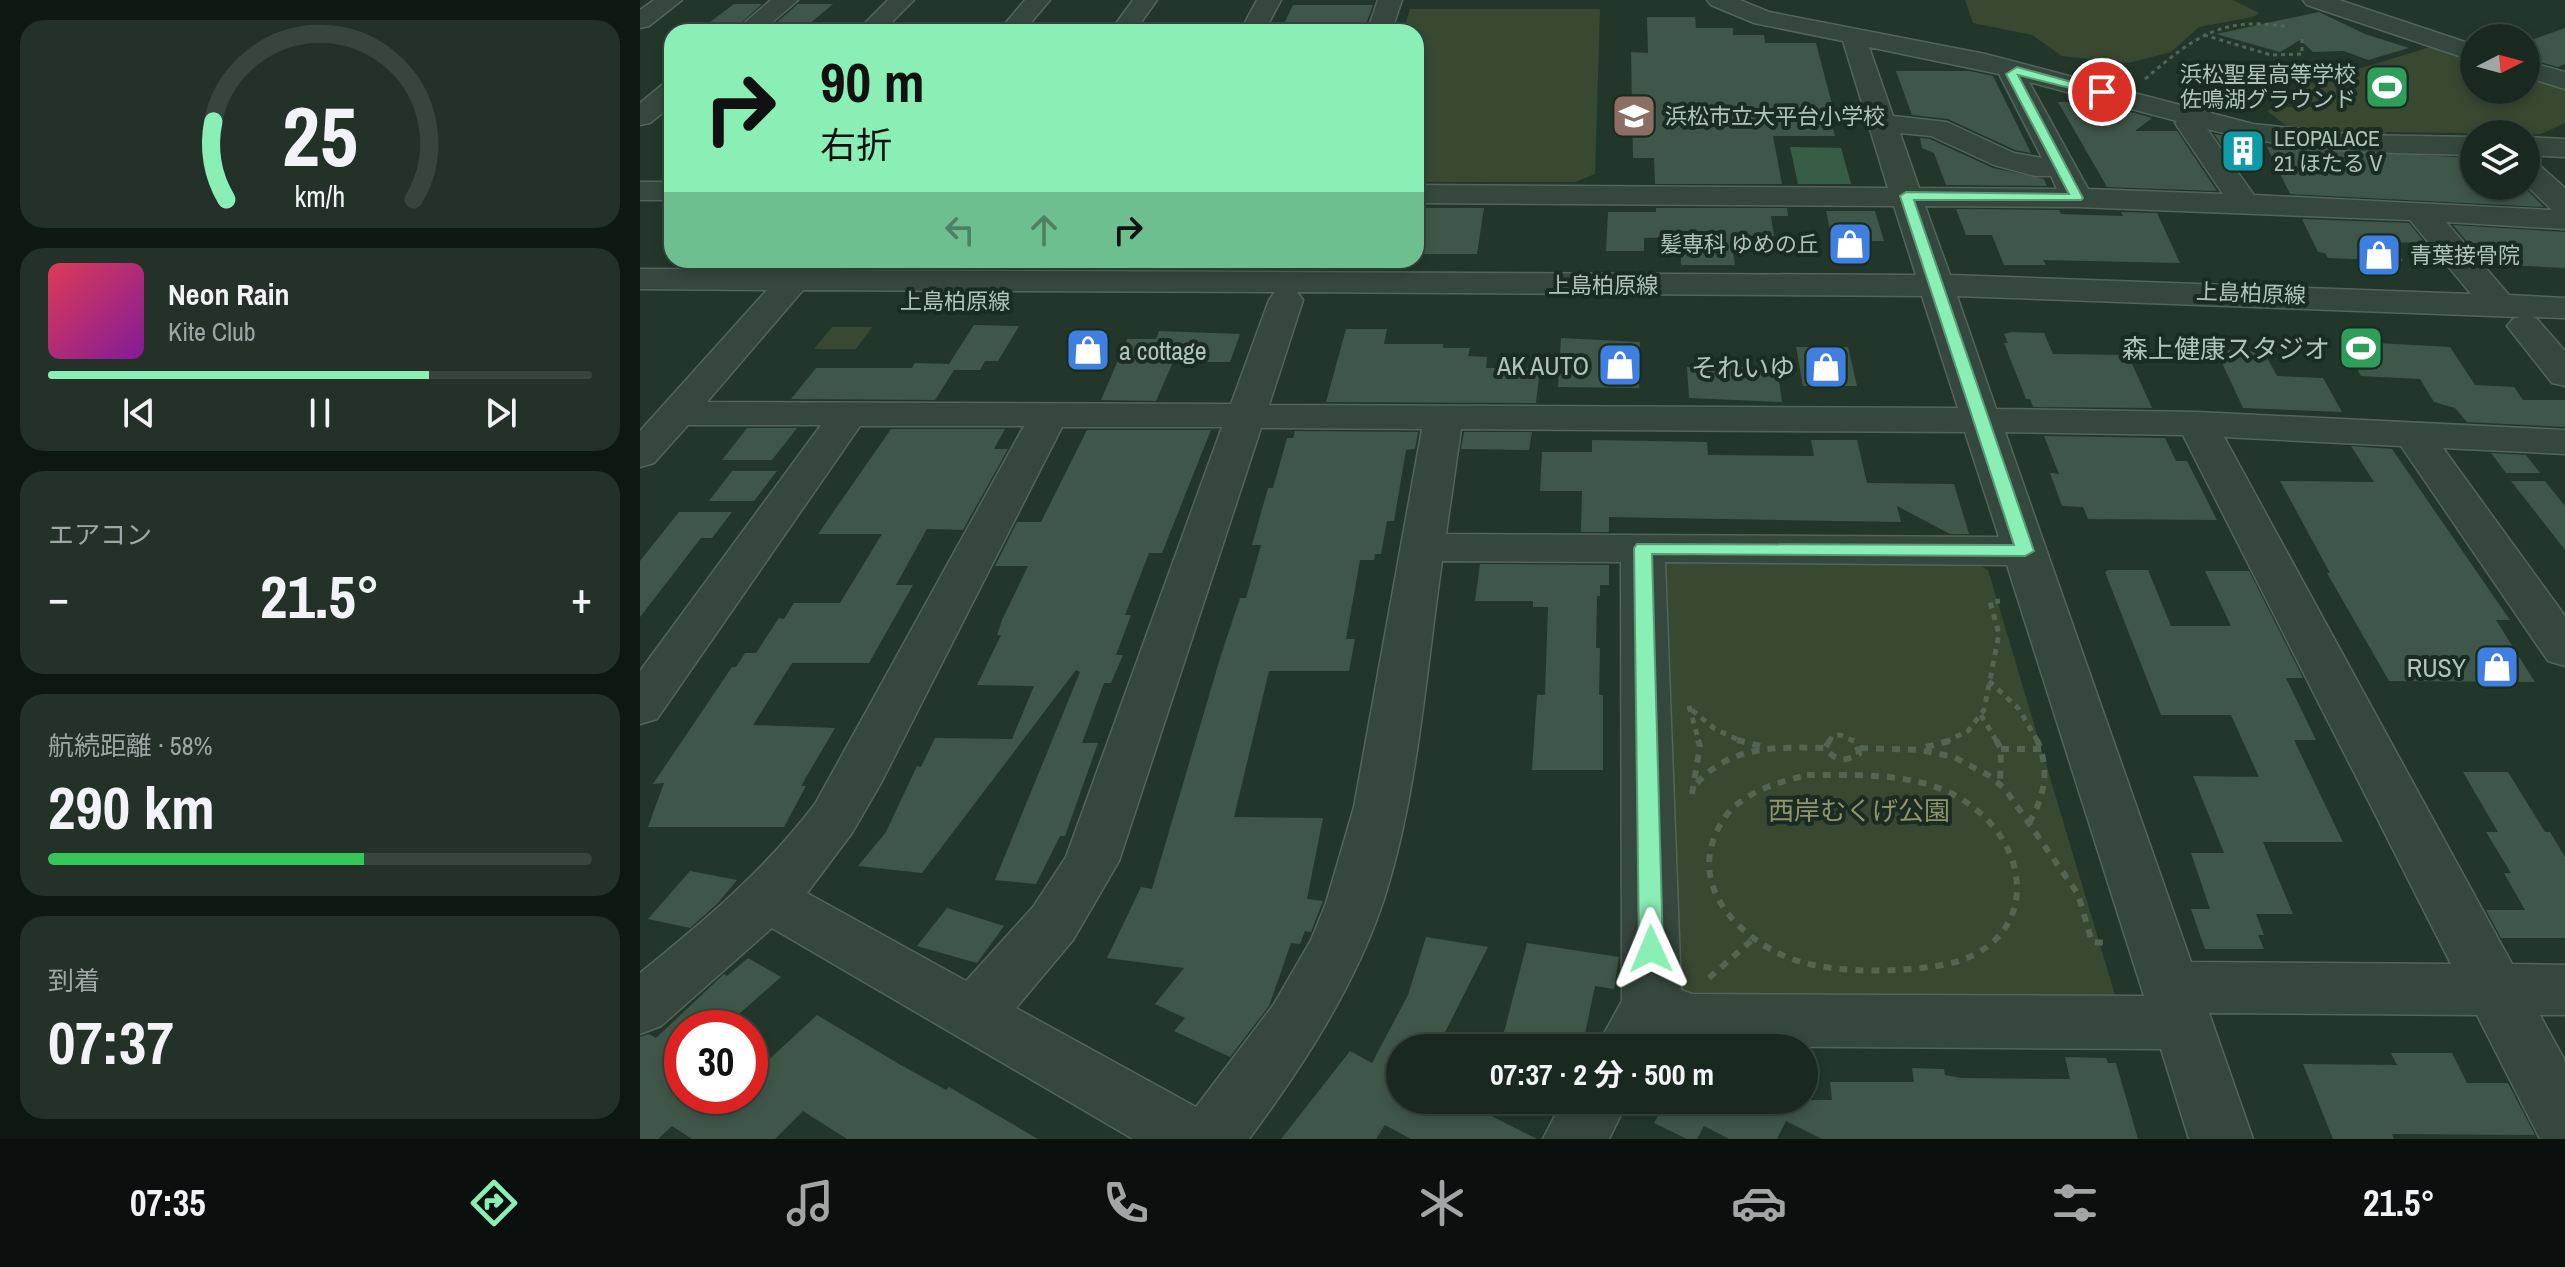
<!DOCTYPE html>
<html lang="ja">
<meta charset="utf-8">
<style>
:root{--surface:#1a2920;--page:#233129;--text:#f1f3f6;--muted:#9fa6a5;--line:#38453e;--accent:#8aefb5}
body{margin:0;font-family:"Archivo Narrow","Noto Sans JP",sans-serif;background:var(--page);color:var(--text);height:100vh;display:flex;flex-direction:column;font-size:30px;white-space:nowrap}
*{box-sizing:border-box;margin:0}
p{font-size:26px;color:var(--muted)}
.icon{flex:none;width:44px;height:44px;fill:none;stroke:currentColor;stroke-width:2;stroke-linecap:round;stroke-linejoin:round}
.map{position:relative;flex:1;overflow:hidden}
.drawer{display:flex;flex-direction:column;gap:20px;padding:20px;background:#0e1712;width:640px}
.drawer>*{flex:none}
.top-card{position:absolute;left:24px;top:24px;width:760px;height:244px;border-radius:24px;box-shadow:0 4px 12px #0003,0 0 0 2px var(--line);background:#8aefb5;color:#111;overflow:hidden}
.needle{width:52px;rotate:84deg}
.buttons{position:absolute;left:1820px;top:24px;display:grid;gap:16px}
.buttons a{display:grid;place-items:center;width:80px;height:80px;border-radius:50%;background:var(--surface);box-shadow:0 4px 12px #0003,0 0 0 2px var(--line);font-size:40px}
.speed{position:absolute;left:24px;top:1010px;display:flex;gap:16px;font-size:40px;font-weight:700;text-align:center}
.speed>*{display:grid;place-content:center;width:104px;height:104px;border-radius:50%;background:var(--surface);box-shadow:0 4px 12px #0003,0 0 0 2px var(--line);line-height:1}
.speed .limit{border:12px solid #d22;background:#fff;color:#111}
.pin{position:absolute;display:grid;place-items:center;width:68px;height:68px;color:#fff;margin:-34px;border:4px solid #fff;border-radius:50%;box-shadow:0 2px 8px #0007}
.me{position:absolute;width:88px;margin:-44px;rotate:359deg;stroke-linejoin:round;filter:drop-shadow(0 0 6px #0008)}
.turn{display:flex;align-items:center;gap:28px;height:168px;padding:0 24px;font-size:36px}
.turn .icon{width:104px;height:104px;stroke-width:2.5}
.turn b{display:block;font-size:56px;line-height:68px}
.lanes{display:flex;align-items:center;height:76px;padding:0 24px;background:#0003;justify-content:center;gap:40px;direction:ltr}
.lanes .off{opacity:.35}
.big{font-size:60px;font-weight:700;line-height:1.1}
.drawer .card{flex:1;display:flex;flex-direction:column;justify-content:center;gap:12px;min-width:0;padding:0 28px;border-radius:24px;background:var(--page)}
.drawer .dial{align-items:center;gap:0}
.dial svg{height:208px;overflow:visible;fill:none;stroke:var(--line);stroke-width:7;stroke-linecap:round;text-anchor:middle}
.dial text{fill:var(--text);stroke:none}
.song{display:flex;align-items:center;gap:24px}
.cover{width:96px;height:96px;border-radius:12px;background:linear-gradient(135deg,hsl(350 70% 55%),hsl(290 70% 35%))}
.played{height:8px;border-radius:4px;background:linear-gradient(90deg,var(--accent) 70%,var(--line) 70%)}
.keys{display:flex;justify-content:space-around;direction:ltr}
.heat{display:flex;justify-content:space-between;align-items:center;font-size:44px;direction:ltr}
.charge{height:12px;border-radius:6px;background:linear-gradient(90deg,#34c759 58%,var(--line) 0)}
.trip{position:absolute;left:746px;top:1034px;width:432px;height:80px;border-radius:40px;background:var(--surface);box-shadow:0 4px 12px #0003,0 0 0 2px var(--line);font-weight:700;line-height:80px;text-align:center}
.tab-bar{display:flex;height:128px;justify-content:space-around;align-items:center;background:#0a100d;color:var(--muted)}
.tab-bar .icon{width:56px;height:56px}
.tab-bar .current{color:var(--accent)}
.tab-bar b{font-size:36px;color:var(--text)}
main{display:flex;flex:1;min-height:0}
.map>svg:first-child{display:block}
.green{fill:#394831}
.water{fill:#385d46}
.building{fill:#3f5748}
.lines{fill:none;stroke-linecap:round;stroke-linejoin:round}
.minor-casing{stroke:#53655b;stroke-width:3}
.path-far2{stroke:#536553;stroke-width:3;stroke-dasharray:4 4;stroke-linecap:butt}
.path-far1{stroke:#536553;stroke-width:5;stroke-dasharray:6 6;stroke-linecap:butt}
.path{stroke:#536553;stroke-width:6;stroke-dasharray:8 8;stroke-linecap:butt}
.minor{fill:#36473d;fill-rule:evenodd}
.route{fill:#8aefb5;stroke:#5a9b76;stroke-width:2}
.labels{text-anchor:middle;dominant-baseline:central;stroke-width:8;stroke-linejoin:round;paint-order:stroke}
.far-poi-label{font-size:22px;fill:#b0c4b9;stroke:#1b2c22;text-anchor:start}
.far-street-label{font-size:22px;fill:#b0c4b9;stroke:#1b2c22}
.poi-label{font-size:26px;fill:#b0c4b9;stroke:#1b2c22;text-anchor:end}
.park-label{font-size:26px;fill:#91936a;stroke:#1b2c22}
</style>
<main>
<section class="drawer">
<div class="card dial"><svg viewBox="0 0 100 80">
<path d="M14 69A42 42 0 1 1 86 69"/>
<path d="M14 69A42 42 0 0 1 9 39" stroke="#8aefb5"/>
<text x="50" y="56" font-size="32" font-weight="700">25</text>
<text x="50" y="72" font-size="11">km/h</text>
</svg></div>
<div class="card">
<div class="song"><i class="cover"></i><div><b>Neon Rain</b><p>Kite Club</p></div></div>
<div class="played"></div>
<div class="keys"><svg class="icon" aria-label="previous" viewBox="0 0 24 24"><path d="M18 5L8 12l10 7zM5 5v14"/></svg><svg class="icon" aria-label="pause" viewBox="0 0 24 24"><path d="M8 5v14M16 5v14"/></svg><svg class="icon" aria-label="next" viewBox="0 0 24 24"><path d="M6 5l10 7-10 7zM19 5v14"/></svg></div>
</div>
<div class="card"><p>エアコン</p>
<div class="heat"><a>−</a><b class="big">21.5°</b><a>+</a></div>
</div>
<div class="card"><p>航続距離 · 58%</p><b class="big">290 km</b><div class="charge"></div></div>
<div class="card"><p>到着</p><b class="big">07:37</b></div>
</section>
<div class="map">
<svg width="1925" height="1139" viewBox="0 0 1925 1139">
<rect width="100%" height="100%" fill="#22372a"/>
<g class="green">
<polygon points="1325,0 1593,0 1619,13 1613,17 1559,27 1531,52 1488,63 1422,56 1392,35 1333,23"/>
<polygon points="770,9 960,9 955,174 935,182 776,182 776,32 763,32"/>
<polygon points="1800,44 1834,55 1834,90 1886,90 1886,71 1925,83 1925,123 1901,134 1746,132 1747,138 1742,140 1649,128 1627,111 1635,107 1682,107 1646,91"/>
<polygon points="192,327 232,327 216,349 174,349"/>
<polygon points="1033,558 1330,560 1348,570 1478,1005 1054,1001 1032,983 1018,568"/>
</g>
<polygon class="water" points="1150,147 1201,148 1211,184 1158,184"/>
<g class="building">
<polygon points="94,4 122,4 91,32 57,32"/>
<polygon points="158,4 193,4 160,32 126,32"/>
<polygon points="653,5 733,5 723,32 640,32"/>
<polygon points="1679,12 1725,34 1769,48 1728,60 1704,51 1673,52 1660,40 1640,52 1576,34"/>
<polygon points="1007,17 1055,17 1056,28 1093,28 1093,35 1124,35 1125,43 1176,43 1194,112 1187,110 1195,136 1133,136 1142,184 1015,184 1014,158 993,158 991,52 1008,53"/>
<polygon points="1925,28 1925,64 1918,67 1886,58 1886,42"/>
<polygon points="1256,71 1330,71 1353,76 1391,153 1375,150 1308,119 1272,115"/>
<polygon points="1418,102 1451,102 1456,110 1484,110 1512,118 1495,131 1537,131 1577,191 1467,187"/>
<polygon points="1574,134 1586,136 1609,164 1595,164"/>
<polygon points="1280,138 1290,139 1353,168 1404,179 1407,186 1306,185 1294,153 1282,148"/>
<polygon points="1627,147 1834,158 1834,189 1886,189 1904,207 1650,194"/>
<polygon points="776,208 844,208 837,254 776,254"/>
<polygon points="1016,208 1147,208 1148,216 1131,216 1134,236 1091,236 1095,265 1041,265 1040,237 1004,238 1004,251 966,251 968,212 1016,212"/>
<polygon points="1316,209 1419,210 1421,214 1483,216 1481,212 1517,213 1540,263 1403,260 1406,265 1364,265 1352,235 1326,235"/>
<polygon points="1186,211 1235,211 1244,241 1226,241 1229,252 1195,252"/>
<polygon points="1662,219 1769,223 1785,243 1751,242 1763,261 1688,258 1685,253 1678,252"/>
<polygon points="1813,225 1925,232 1925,268 1849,264 1836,245 1829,244"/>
<polygon points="334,325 379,326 358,361 345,361 340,370 314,370 295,400 151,399 176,368 272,368 275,363 309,364"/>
<polygon points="706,329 747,329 744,344 803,344 803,348 830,348 828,356 847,357 846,368 900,368 896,403 686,402"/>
<polygon points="519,331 600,334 590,362 533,362 516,401 461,400 487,339 516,339"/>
<polygon points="1371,332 1404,333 1413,354 1488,355 1512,408 1393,407 1390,399 1386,399 1364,343 1368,343 1364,334"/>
<polygon points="921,338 1000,342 999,388 918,387"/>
<polygon points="1701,341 1810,347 1835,385 1874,387 1883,400 1925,400 1925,427 1827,422 1815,408 1794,402 1780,379 1721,376"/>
<polygon points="1156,347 1208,347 1217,386 1163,386"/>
<polygon points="1576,350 1624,352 1637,376 1683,378 1702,412 1603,408"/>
<polygon points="1047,367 1137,367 1142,402 1049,398"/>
<polygon points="107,428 157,428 132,460 82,460"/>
<polygon points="251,429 365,429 354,449 368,449 323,530 287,529 256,585 273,585 229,663 152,663 113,725 195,728 161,786 166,786 144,827 8,827 24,783 13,784 92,667 96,667 105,653 116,653 139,618 144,619 154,603 200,603 242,534 178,534"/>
<polygon points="447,430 571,430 522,553 509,553 485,615 491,615 476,655 483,655 471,683 464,683 442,743 458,743 425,836 420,836 396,884 355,880 440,672 436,670 282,873 218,866 246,832 277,766 281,767 295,738 372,739 394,686 337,685 361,635 357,635 362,620 388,566 355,566 377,522 401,522"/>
<polygon points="655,431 778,432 775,449 766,450 754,521 747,521 741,554 735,554 734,560 720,560 706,639 715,639 709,671 629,671 594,817 683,818 667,899 683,901 671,932 665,931 660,944 651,943 629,1006 590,1057 534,1031 545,1018 515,1004 544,968 467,958 501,887 512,889 581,655 600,598 606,598 621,545 612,545 628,488 633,488 647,438 653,438"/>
<polygon points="824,432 892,432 889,450 821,449"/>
<polygon points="1404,436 1525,438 1536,461 1547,461 1577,520 1448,519 1443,507 1422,506 1410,473 1419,474"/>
<polygon points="952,440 1067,442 1068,455 1174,456 1171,440 1217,440 1227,483 1314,484 1329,534 1310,534 1257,506 1261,522 969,517 969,532 941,532 942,491 900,491 902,452 952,452"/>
<polygon points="1711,446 1752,449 1870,620 1856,620 1895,682 1749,681 1687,573 1690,573 1640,481 1734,482"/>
<polygon points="1851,453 1886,455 1900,473 1866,473"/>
<polygon points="92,471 137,471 114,501 69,501"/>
<polygon points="1871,481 1905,481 1925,506 1925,550"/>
<polygon points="39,512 92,512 72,538 61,538 0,617 0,561"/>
<polygon points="840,564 969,565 969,585 960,585 960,596 957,596 956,648 960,648 959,695 963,695 963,770 892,770 897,695 905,695 908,607 893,607 893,601 835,601"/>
<polygon points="1468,570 1508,570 1531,626 1591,626 1565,571 1609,571 1663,678 1646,678 1676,740 1654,740 1703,842 1623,842 1653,914 1616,914 1624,935 1618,935 1624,949 1565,949 1551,909 1570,909 1551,853 1584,853 1553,776 1619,777 1591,715 1521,715 1465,572"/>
<polygon points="1823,772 1868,772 1905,832 1910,832 1925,857 1925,938 1861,938 1846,910 1885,910 1864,873 1871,873 1846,832 1858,832"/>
<polygon points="50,871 97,880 78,903 50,928 8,919"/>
<polygon points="307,908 364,926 337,963 277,946"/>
<polygon points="786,937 848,947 797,1048 760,1048 760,1100 801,1100 821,1110 826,1103 897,1139 771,1139 745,1125 736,1139 641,1139 710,1051 732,1063 768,995"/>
<polygon points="887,943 979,957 974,989 955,986 942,1048 860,1048"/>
<polygon points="108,958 141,977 83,1028 42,1028 42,1096 110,1096 110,1077 177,1015 259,1064 306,1090 309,1087 398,1139 207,1139 163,1111 135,1139 52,1139 32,1126 18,1139 0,1139 0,1037 9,1034 16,1038 84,974 87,976"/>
<polygon points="1751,1053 1812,1053 1827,1083 1868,1083 1895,1135 1752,1134 1754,1139 1693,1139 1663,1064 1757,1065"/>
<polygon points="1425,1057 1466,1058 1468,1063 1476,1063 1498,1139 1182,1139 1146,1121 1137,1139 1089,1139 1064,1126 1057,1139 1047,1139 1014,1123 1023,1107 1010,1100 1192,1100 1190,1082 1274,1082 1272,1068 1304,1069 1305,1075 1321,1078 1430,1079"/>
</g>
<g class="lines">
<g class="minor-casing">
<g id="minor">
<polygon points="14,0 42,0 9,26 0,28 0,10"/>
<polygon points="131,0 158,0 121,32 94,32"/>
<polygon points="248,0 274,0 242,32 216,32"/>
<polygon points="385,0 410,0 383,32 358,32"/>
<polygon points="493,0 517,0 494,32 470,32"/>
<polygon points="617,0 641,0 624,32 600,32"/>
<polygon points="738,0 762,0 751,32 727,32"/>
<path d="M1067,0H1100L1129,12L1345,54L1613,124L1716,135L1834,137V155C1744,153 1655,152 1567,129L1614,195L1912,210L1886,185V160L1897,163L1925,188V229L1806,222L1869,295L1925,298V318L1892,317L1897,319L1925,351V386L1912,383L1867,326L1873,319L1880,317L1317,296L1356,409L1557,412L1925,430V454L1803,448L1925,616V666L1908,661L1761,446L1584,437L1872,964L1925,965V1015H1900L1925,1061V1139H1900L1837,1015L1569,1013L1613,1139H1549L1521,1049L1051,1046L1025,1037L1019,1048H956L982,1001L981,562L802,561C786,671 778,796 743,902C714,988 663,1066 609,1139H493L132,928L21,1026L0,1034V973C64,921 125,870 175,804L384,426H220L17,719L0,724V671L181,425H48L14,463L0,467V431L127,290L0,289V269L145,270L154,260H182L185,264L181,270L1276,275L1254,206L776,203V185L1248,188L1203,41L1114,23L1071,5ZM1229,47L1359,74L1402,158L1374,153L1307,122L1253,116ZM1389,82L1537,121L1535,123L1583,194L1448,189ZM1260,133L1291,136L1354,165L1395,176H1411L1417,189L1279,188ZM1285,206L1437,207L1770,220L1831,294L1310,275ZM163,290L635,292L629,300L591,404L67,402ZM657,292L1282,296L1318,408L629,405L663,300ZM422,427H582L426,857L393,907L326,981L167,893L212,833L241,783ZM621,428L782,429L714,807L686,903L671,940L634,1004L556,1107L376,1008L433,940L479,861ZM821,429L1325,432L1359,537L806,534ZM1365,432L1543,435L1811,964L1551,962ZM1025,562L1367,565L1504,996L1052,994L1041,990Z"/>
<polygon points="1663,0 1699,0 1834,45 1834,61 1667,5"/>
<polygon points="1886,61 1925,72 1925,89 1886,77"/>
<polygon points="32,83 32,105 10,123 0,125 0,103 22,85"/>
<polygon points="1886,137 1925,139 1925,157 1886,155"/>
<rect x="0" y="182" width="32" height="18"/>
<polygon points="923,1100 988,1100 969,1139 903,1139"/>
</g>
</g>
<g class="path-far2">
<polyline points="1564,35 1631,55 1662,54 1662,37"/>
<path d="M1505,79C1554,37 1583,15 1649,27"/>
</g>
<g class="path-far1">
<polyline points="1349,681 1379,709 1398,742"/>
<polyline points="1049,706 1059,742"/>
<polyline points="1052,710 1075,729 1103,742"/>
<polyline points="1341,715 1357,742"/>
<polyline points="1189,742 1192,736 1200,735 1216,742"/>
<polyline points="1305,742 1328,731 1344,710 1359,634 1350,602 1360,601"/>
</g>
<g class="path">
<polyline points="1097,740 1120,746"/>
<path d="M1190,740L1185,748C1197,762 1203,762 1219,754L1216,741L1213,740"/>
<polyline points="1356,740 1361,749 1360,783"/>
<polyline points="1286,747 1313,740"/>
<polyline points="1220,748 1280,750 1314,757 1348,775 1365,789 1438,894 1452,942 1469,943"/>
<polyline points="1361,749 1401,749"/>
<path d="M1167,775C1215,775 1273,772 1316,796C1399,842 1402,951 1296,966C1252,973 1180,974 1140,954C1098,934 1056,891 1073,841C1078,826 1087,811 1100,802C1121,787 1143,781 1167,775Z"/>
<path d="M1057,783C1092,745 1136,747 1185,748"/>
<polyline points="1052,794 1060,746 1058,740"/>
<path d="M1389,823C1405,796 1410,769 1397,740"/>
<polyline points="1069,978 1113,939"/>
</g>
<use href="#minor" class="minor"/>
</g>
<polygon class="route" points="1377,67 1468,92 1462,96 1378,75 1443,198 1441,200 1274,200 1394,551 1385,556 1012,554 1023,949 1019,956 1011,959 1002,956 999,949 994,548 997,544 1374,545 1260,196 1266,192 1429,194 1366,74"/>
<defs>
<g id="stadium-square" transform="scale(2.3)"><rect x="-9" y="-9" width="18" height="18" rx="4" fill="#2e9e5b" stroke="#1b2c22"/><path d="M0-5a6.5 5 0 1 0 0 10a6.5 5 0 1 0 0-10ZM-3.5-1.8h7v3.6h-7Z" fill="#fff"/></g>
<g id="school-square" transform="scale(2.3)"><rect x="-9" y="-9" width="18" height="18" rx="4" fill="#8d6e63" stroke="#1b2c22"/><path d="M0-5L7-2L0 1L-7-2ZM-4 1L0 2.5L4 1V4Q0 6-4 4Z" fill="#fff"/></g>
<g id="building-square" transform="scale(2.3)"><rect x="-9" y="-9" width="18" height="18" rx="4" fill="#0f9aa8" stroke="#1b2c22"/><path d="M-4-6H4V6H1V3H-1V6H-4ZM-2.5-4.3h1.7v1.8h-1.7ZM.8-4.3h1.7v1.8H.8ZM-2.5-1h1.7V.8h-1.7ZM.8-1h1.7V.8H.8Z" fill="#fff"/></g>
<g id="shop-square" transform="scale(2.3)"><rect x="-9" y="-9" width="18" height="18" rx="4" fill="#3f7fe0" stroke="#1b2c22"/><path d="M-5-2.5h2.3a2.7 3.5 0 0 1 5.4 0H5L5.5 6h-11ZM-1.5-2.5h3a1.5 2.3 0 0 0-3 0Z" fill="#fff"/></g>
</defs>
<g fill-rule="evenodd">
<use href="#stadium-square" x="1747" y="87"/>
<use href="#school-square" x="994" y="116"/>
<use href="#building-square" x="1603" y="151"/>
<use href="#shop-square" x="1210" y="244"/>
<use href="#shop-square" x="1739" y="255"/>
<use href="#stadium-square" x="1721" y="348"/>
<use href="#shop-square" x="448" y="350"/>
<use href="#shop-square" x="980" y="365"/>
<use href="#shop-square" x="1186" y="367"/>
<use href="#shop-square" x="1857" y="667"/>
</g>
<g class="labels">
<g class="far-poi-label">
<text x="1716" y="74" text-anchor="end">浜松聖星高等学校<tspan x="1716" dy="25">佐鳴湖グラウンド</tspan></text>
<text x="1025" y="116">浜松市立大平台小学校</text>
<text x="1634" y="138">LEOPALACE<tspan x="1634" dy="25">21 ほたるⅤ</tspan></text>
<text x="1179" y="244" text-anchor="end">髪専科 ゆめの丘</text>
<text x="1770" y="255">青葉接骨院</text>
</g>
<g class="far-street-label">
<text x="963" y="285">上島柏原線</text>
<text transform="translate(1611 293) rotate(2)">上島柏原線</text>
<text x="315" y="301">上島柏原線</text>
</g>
<g class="poi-label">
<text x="1690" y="348">森上健康スタジオ</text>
<text x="479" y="350" text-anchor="start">a cottage</text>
<text x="949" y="365">AK AUTO</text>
<text x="1155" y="367">それいゆ</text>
<text x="1826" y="667">RUSY</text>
</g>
<g class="park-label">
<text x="1219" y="810">西岸むくげ公園</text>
</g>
</g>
</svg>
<div class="buttons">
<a><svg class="needle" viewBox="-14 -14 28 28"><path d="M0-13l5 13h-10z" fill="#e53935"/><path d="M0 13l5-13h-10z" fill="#9fa6a5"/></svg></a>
<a><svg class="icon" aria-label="layers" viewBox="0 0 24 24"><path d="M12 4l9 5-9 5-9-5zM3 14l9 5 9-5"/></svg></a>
</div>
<div class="speed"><div class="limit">30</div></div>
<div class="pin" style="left:1462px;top:92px;background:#d93025"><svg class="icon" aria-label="arrive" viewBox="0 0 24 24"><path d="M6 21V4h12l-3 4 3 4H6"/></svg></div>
<svg class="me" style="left:1011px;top:949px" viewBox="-20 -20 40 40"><path d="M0-17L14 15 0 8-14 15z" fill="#8aefb5" stroke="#fff" stroke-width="4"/></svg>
<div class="trip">07:37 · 2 分 · 500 m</div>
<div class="top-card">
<div class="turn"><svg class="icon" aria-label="right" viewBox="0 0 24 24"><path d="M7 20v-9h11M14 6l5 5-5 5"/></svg><div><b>90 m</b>右折</div></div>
<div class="lanes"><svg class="icon off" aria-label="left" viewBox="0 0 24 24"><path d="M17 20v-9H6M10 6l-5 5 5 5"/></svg><svg class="icon off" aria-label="ahead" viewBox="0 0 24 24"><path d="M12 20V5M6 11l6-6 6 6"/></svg><svg class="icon" aria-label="right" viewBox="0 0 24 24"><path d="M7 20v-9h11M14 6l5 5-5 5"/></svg></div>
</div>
</div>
</main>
<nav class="tab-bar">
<b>07:35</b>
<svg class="icon current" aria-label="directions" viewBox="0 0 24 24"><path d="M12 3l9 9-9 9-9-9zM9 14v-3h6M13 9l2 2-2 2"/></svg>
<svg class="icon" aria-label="music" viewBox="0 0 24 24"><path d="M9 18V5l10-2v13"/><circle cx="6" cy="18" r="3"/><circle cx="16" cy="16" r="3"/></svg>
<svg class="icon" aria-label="phone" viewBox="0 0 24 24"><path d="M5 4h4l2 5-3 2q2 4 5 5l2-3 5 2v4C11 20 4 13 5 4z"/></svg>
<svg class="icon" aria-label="climate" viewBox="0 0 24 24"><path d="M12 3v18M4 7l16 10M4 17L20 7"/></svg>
<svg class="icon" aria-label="car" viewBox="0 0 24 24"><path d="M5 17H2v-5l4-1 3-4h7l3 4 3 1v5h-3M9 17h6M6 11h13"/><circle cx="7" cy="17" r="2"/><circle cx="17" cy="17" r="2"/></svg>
<svg class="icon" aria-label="filters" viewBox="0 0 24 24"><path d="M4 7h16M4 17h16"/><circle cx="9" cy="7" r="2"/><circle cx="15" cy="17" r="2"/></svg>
<b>21.5°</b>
</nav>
